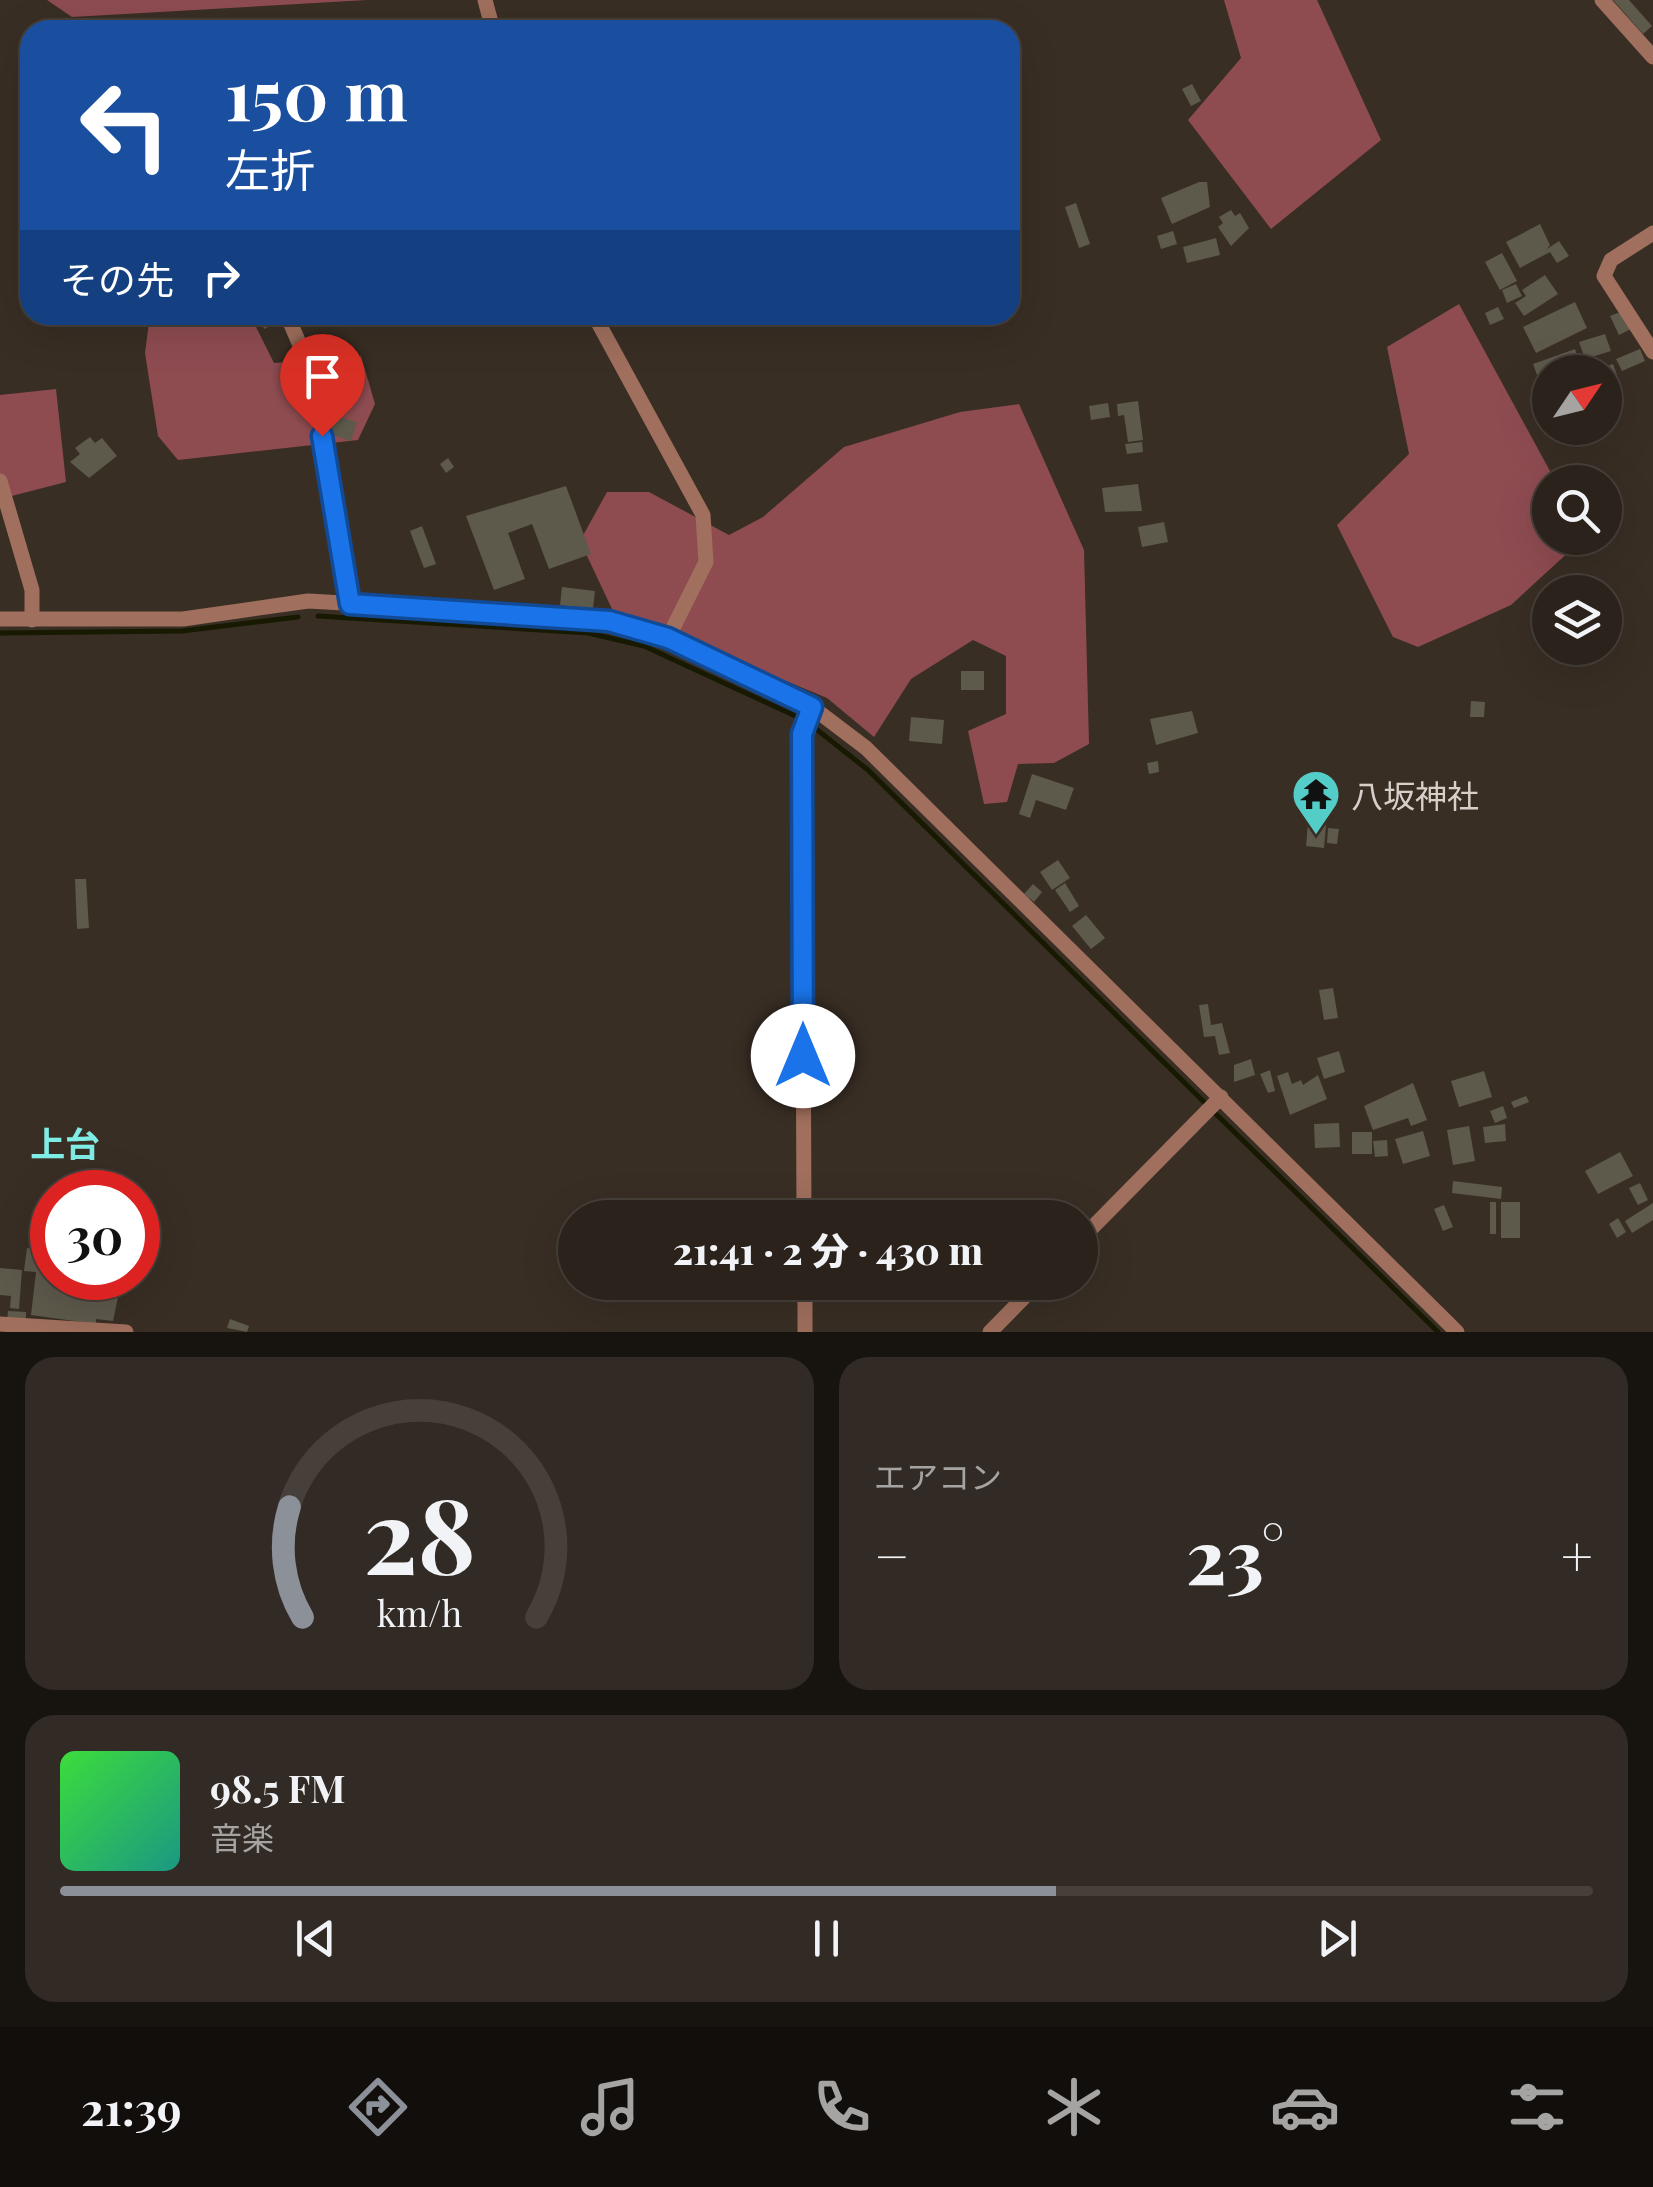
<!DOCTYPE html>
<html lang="ja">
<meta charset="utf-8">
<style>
:root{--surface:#2a221b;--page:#322a24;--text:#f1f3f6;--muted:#a5a4a3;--line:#463f3a;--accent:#8c9099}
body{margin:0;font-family:"Playfair Display","Noto Sans JP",serif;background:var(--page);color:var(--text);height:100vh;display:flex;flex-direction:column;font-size:38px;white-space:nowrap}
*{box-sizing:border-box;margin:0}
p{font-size:32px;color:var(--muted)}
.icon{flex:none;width:55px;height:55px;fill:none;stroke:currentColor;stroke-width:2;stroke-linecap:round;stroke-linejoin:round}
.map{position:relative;height:1332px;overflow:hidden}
.panel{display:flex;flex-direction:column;gap:25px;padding:25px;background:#17130f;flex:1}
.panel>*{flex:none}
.guide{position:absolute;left:20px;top:20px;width:1000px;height:305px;border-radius:30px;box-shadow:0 10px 40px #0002,0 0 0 2px var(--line);background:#1a4fa0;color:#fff;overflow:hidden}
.needle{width:65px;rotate:55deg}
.controls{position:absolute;left:1532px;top:355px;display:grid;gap:20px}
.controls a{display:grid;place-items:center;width:90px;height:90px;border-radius:50%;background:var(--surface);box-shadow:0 10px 40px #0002,0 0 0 2px var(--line);font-size:50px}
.speed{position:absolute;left:30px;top:1170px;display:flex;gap:20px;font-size:50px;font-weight:700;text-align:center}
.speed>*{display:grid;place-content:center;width:130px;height:130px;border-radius:50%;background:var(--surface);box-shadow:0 10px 40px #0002,0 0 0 2px var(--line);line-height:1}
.speed .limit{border:15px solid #d22;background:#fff;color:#111}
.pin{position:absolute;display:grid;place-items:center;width:85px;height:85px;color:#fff;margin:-102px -42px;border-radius:50% 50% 50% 0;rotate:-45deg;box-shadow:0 0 10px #0007}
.pin .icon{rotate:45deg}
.me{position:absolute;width:110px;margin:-55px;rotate:0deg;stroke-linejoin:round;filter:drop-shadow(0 0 8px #0008)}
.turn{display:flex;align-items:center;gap:35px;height:210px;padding:0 40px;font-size:45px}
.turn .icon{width:130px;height:130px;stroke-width:2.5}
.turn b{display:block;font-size:70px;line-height:85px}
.then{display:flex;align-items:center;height:95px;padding:0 40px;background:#0003;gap:20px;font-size:38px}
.big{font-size:75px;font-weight:800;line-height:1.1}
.panel .widget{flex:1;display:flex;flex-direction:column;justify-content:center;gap:15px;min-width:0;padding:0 35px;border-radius:30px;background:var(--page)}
.panel .dial{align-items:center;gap:0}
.dial svg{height:260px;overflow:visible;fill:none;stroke:var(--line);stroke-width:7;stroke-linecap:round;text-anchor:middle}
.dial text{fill:var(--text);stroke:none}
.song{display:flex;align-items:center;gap:30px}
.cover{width:120px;height:120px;border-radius:15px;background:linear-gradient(135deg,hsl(120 70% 55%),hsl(170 70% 35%))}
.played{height:10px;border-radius:5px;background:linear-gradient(90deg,var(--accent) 65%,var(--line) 65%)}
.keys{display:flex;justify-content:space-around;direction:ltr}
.heat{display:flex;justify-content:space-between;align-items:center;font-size:55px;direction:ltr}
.panel .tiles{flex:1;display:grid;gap:25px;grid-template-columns:1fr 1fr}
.widget:last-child{grid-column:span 2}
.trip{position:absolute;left:558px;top:1200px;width:540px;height:100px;border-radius:50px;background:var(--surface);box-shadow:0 10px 40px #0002,0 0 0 2px var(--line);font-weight:800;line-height:100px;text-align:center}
.menu{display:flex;height:160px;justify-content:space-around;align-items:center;background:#110e0b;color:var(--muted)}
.menu .icon{width:70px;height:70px}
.menu .current{color:var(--accent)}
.menu b{font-size:45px;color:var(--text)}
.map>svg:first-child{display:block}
.forest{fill:#8e4c51}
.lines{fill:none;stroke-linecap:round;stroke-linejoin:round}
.stream{stroke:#171a00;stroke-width:5}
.building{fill:#5d594b}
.minor{stroke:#a06f5d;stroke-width:15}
.route-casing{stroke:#114b97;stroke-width:25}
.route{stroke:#1a73e8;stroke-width:18}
.labels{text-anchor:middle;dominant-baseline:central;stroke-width:10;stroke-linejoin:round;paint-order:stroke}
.poi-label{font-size:32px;fill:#d7d0ca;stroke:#382e24;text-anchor:start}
.neighbourhood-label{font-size:35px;font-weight:bold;fill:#80ece6;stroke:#382e24}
</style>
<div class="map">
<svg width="1653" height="1332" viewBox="0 0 1653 1332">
<rect width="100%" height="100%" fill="#382e24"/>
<g class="forest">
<polygon points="47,0 367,0 72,17"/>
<polygon points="1224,0 1317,0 1381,140 1271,229 1188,120 1241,58"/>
<polygon points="1459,304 1556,482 1550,482 1550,538 1584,538 1511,605 1418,647 1393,637 1337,525 1409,454 1387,347"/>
<polygon points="150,315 250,315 274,363 361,356 375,404 358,440 178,460 158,436 145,353"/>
<polygon points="56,389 66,482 0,499 0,395"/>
<polygon points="1019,404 1084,550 1089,744 1054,763 1018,764 1007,802 984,804 968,731 1006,714 1006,656 973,640 911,679 874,737 827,698 612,609 580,541 607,492 649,492 729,535 763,517 844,447 960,412"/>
</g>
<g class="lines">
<g class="stream">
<polyline points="318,616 588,633 644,646 802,719"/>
<polyline points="0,633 182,631 298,617"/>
<polyline points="811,725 868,770 1205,1103"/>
<polyline points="1216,1114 1438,1332"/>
</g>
</g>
<g class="building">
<polygon points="1613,0 1629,0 1652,26 1643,34"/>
<polygon points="1192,84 1201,101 1191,106 1182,89"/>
<polygon points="1199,182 1207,182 1210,207 1172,224 1161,198"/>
<polygon points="1076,203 1090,244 1079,248 1065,207"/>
<polygon points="1231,210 1235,216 1240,213 1249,228 1231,246 1218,227 1223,223 1219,217"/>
<polygon points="1540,224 1550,245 1547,249 1559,241 1569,256 1557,263 1550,252 1520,268 1506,242"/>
<polygon points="1173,231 1177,244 1161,249 1157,236"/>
<polygon points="1216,238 1220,255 1187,263 1183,247"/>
<polygon points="1502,253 1517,281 1500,290 1485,262"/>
<polygon points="1545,275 1558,294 1524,316 1515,303 1526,296 1522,290"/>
<polygon points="1516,284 1522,296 1507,303 1502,290"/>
<polygon points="1575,302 1587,328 1536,353 1523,327"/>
<polygon points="1498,307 1504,319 1490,325 1485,313"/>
<polygon points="1623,311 1631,329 1619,335 1610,316"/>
<polygon points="258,315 273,315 277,323 264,329"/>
<polygon points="1605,334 1611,351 1585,359 1579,342"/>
<polygon points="1575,349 1581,367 1576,372 1550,372 1550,379 1540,383 1533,364"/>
<polygon points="1640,349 1645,361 1622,371 1616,359"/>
<polygon points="1613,364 1621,386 1605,391 1605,372 1590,372"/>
<polygon points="1138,401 1143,440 1128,442 1124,415 1118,416 1117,404"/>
<polygon points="1108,403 1110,417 1091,420 1089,406"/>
<polygon points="336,416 357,422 351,441 329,434"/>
<polygon points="90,437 95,443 102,438 117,456 89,478 70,462 80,454 75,448"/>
<polygon points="1142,442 1143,452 1127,454 1125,444"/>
<polygon points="448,458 454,467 446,473 440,464"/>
<polygon points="1138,484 1142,511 1105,512 1102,488"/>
<polygon points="566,486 591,554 549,569 532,524 508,533 525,579 494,590 466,516"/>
<polygon points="1164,522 1168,542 1142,547 1138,527"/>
<polygon points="422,526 436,564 424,568 410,531"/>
<polygon points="562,587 595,591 593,609 560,605"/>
<rect x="961" y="671" width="23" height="19"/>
<polygon points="1471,701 1485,702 1484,717 1470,717"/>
<polygon points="1192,711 1198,733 1156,745 1150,719"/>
<polygon points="911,717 944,720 942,744 909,741"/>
<polygon points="1158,761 1159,772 1149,774 1147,763"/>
<polygon points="1032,774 1074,788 1066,810 1036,800 1030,818 1019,814"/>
<polygon points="1308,823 1326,825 1324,848 1306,846"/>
<polygon points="1328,828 1339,829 1337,844 1327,843"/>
<polygon points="1058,860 1070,878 1052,890 1040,872"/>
<polygon points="75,879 86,879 89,928 77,929"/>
<polygon points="1065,883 1079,906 1070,912 1055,890"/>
<polygon points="1033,884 1042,892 1034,902 1024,894"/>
<polygon points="1086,915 1105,938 1091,949 1072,926"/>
<polygon points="1333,988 1338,1018 1324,1020 1319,990"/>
<polygon points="1208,1004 1211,1025 1222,1023 1230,1053 1219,1055 1215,1036 1204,1037 1199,1005"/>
<polygon points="1339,1051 1345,1072 1324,1079 1317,1058"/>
<polygon points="1251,1059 1255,1075 1234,1082 1234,1065"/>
<polygon points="1270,1070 1275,1091 1268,1093 1260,1074"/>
<polygon points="1484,1071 1492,1097 1459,1107 1451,1081"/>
<polygon points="1288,1072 1292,1084 1301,1080 1303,1085 1318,1075 1327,1099 1290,1115 1277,1076"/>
<polygon points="1413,1083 1427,1120 1411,1126 1408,1118 1373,1130 1364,1106"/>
<polygon points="1526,1096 1529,1102 1514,1108 1511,1102"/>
<polygon points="1503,1106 1507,1118 1495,1123 1490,1111"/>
<polygon points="1339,1123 1340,1147 1315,1148 1314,1124"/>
<polygon points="1505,1124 1506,1141 1485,1143 1483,1127"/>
<polygon points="1469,1126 1475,1161 1453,1165 1447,1130"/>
<polygon points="1423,1131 1430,1156 1403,1164 1395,1139"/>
<rect x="1352" y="1132" width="20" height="22"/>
<polygon points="1387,1140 1388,1156 1375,1157 1373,1141"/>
<polygon points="1620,1152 1633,1176 1598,1194 1585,1171"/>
<polygon points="1453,1181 1502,1187 1501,1199 1452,1193"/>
<polygon points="1640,1183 1648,1200 1638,1205 1629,1188"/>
<rect x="1490" y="1202" width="6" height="32"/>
<rect x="1501" y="1202" width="19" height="36"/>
<polygon points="1653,1203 1653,1220 1632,1233 1625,1221"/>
<polygon points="1444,1205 1453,1227 1443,1231 1434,1209"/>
<polygon points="1618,1218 1626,1232 1617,1238 1609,1224"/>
<polygon points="27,1248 52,1251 52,1278 122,1278 113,1321 96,1319 96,1324 31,1315 36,1272 24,1271"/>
<polygon points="0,1268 22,1270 19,1309 10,1308 11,1296 0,1295"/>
<polygon points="8,1311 26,1312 26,1323 7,1323"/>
<polygon points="230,1319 249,1326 247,1332 227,1328"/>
</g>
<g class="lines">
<g class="minor">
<polyline points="485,0 493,30"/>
<polyline points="1602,0 1653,57"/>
<polyline points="1653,233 1611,260 1604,276 1653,352"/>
<polyline points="287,315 324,401 322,436 350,604"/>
<polyline points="594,315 703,515 706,562 668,638"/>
<polyline points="0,481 32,590 32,620"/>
<polyline points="0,619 183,619 308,601 577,616 636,628 706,655 812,707 866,748 1457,1332"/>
<polyline points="804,1218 802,734 812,707"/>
<polyline points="1080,1240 1221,1097"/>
<polyline points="805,1282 805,1332"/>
<polyline points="0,1324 126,1332"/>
<polyline points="990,1332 1039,1282"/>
</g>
</g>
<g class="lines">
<g class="route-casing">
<polyline id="route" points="322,436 350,604 609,621 668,638 812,707 802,734 803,1056"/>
</g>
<use href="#route" class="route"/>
</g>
<defs>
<g id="temple-pin" transform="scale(2.5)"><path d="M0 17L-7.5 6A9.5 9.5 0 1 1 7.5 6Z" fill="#54cdc8" stroke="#382e24"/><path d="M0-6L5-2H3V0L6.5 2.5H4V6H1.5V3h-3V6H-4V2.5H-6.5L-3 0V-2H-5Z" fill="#111"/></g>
</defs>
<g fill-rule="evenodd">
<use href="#temple-pin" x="1316" y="794"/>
</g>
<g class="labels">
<g class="poi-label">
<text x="1351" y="794">八坂神社</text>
</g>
<g class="neighbourhood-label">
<text x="65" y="1142">上台</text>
</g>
</g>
</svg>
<div class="controls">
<a><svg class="needle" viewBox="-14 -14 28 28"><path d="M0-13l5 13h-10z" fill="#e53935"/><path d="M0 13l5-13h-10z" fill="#a5a4a3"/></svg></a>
<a><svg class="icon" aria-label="search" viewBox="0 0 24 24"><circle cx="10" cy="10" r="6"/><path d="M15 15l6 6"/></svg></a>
<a><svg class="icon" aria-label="layers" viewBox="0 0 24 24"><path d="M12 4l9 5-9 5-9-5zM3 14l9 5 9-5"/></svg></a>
</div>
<div class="speed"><div class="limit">30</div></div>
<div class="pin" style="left:322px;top:436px;background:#d93025"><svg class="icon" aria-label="arrive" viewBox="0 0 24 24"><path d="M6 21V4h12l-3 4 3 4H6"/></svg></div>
<svg class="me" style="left:803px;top:1056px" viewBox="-20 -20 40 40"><circle r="19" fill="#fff"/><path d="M0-13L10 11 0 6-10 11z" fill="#1a73e8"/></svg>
<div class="trip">21:41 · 2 分 · 430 m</div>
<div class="guide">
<div class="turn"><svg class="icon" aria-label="left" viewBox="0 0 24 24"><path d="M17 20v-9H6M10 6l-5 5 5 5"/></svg><div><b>150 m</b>左折</div></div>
<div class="then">その先<svg class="icon" aria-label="right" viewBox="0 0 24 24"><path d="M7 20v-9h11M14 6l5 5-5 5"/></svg></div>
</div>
</div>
<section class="panel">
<div class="tiles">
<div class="widget dial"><svg viewBox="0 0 100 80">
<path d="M14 69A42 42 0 1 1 86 69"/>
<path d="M14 69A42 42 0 0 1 10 35" stroke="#8c9099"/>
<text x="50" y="56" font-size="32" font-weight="700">28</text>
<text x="50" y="72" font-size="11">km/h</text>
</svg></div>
<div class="widget"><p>エアコン</p>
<div class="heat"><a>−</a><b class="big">23°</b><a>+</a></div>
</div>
<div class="widget">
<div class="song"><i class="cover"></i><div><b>98.5 FM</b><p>音楽</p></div></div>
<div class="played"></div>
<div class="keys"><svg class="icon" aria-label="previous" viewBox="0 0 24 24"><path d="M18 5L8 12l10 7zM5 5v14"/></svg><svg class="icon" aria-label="pause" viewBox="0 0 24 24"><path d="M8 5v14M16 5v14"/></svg><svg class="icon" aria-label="next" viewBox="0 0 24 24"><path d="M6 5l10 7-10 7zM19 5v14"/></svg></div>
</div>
</div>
</section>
<nav class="menu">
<b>21:39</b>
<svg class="icon current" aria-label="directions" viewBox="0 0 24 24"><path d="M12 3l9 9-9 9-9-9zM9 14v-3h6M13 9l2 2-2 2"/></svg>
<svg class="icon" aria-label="music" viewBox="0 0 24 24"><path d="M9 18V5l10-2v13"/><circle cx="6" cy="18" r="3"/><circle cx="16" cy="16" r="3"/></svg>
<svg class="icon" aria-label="phone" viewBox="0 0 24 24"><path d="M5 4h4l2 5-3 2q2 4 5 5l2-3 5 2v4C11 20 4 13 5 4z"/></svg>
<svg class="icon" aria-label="climate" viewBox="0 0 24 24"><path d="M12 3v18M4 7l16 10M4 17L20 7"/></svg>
<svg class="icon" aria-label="car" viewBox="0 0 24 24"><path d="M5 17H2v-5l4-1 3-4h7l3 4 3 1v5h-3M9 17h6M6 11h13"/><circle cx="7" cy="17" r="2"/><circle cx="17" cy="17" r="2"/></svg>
<svg class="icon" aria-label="filters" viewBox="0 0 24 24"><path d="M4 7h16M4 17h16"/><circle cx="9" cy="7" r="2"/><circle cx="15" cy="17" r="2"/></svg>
</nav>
